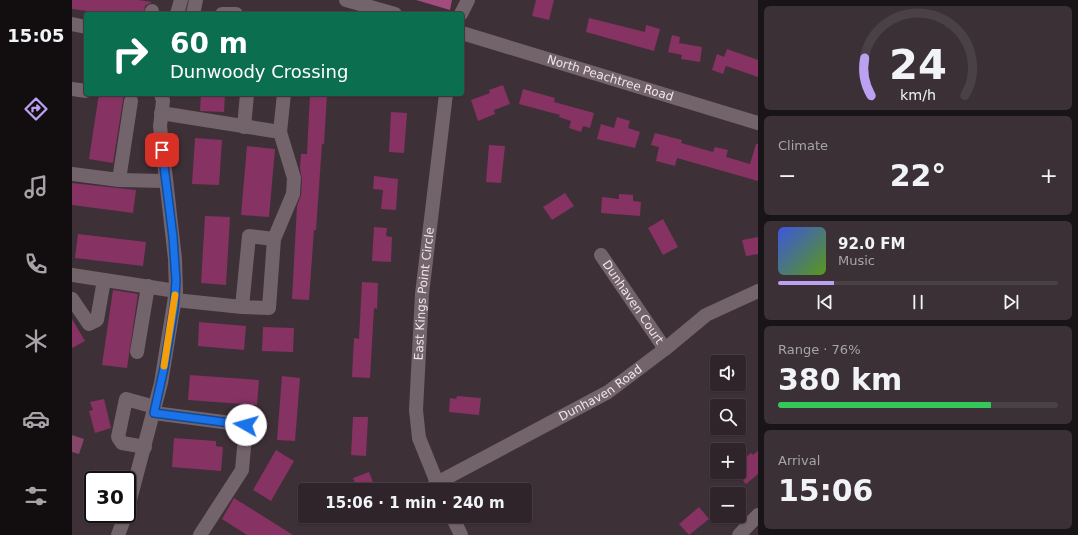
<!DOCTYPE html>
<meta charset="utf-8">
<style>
:root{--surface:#2e2429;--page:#3a3035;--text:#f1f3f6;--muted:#a7a4a8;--line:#494146;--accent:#bca0f2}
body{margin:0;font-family:"DejaVu Sans",sans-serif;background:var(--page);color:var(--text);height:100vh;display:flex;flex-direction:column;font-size:15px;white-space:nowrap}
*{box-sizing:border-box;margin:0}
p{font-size:13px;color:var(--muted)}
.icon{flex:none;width:22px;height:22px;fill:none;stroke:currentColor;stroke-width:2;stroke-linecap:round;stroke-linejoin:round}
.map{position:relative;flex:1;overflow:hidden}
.panel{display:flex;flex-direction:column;gap:6px;padding:6px;background:#191417;width:320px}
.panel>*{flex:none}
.top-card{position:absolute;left:12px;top:12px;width:380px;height:84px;border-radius:4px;box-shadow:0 1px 3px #0004,0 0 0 1px var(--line);background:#0b6e4f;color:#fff;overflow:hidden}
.tools{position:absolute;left:638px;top:355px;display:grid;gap:8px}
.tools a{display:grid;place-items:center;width:36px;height:36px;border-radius:4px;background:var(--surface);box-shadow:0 1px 3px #0004,0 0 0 1px var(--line);font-size:20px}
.speed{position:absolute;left:12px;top:471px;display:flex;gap:8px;font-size:20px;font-weight:700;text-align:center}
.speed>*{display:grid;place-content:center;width:52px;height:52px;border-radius:50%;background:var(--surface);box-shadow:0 1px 3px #0004,0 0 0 1px var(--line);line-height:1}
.speed .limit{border:2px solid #111;border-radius:6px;background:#fff;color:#111}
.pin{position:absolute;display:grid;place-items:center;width:34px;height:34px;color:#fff;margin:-17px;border-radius:8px;box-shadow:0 2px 6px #0006}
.me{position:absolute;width:44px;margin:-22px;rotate:277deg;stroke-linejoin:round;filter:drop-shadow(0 0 3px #0008)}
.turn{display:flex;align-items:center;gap:14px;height:84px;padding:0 20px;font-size:18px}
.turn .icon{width:52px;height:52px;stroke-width:2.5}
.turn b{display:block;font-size:28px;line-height:34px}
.big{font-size:30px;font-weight:700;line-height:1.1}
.panel .card{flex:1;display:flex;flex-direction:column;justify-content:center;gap:6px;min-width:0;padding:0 14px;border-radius:6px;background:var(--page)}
.panel .dial{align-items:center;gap:0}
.dial svg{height:104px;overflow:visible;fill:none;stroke:var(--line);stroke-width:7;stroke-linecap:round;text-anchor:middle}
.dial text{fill:var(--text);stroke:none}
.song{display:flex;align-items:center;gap:12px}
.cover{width:48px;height:48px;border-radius:6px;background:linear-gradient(135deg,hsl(230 70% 55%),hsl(90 70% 35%))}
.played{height:4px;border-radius:2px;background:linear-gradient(90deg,var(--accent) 20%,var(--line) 20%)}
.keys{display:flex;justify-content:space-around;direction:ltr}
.heat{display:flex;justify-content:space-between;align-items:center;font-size:22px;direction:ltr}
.charge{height:6px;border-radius:3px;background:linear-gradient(90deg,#34c759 76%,var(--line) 0)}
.trip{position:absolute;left:226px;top:483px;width:234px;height:40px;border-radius:4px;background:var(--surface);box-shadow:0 1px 3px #0004,0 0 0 1px var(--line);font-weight:700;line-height:40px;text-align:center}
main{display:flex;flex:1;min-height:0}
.tab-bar{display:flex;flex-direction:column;width:72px;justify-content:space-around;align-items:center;background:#120e10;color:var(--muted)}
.tab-bar .icon{width:28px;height:28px}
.tab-bar .selected{color:var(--accent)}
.tab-bar b{font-size:18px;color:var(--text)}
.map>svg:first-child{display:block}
.green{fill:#864669}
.forest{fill:#a24c7d}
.building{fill:#863263}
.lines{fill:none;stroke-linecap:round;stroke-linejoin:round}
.minor{stroke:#73636a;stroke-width:14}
.route-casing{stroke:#114b97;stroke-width:10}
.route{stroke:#1a73e8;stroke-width:7}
.slow{stroke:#f59e0b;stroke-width:7}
.labels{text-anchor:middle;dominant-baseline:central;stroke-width:4;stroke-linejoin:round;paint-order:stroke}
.street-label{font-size:12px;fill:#efe5e9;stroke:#3e3037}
</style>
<main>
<nav class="tab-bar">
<b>15:05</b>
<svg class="icon selected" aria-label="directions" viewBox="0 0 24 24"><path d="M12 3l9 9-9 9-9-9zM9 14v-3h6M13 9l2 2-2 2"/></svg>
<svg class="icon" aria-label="music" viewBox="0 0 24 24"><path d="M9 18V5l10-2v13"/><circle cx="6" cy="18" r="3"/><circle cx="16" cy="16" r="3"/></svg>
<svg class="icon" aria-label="phone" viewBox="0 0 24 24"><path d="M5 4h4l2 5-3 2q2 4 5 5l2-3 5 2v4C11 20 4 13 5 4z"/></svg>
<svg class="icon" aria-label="climate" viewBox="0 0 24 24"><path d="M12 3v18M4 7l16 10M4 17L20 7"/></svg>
<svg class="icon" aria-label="car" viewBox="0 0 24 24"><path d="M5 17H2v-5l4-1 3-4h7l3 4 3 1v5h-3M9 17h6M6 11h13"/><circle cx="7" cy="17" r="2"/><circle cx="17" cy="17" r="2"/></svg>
<svg class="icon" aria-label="filters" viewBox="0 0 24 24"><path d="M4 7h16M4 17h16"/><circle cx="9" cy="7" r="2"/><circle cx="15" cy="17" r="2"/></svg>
</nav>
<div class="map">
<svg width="686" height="535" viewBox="0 0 686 535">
<rect width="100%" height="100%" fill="#3e3037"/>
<polygon class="green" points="0,435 12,439 7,454 0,452"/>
<polygon class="forest" points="344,0 380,0 378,10"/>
<g class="building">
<polygon points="0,0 67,0 80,2 73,6 72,14 39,14 0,9"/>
<polygon points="464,0 482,0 477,20 460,16"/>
<polygon points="517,18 573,32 574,25 588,29 582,51 514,32"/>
<polygon points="600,35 608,37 607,43 630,47 628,62 609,59 610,55 596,52"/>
<polygon points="655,49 686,60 686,77 654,66 651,74 640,70 645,54 652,57"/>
<polygon points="431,85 438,104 422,110 423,114 406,121 399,100 418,93 417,90"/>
<polygon points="451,89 483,98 482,102 522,113 518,128 511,126 509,132 497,128 499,121 487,117 488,115 447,104"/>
<polygon points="27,94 52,94 41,163 17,159"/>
<polygon points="129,94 153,94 152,112 128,111"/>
<polygon points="238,94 255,94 252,144 250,144 244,230 242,230 237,300 220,299 225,206 229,195 230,179 228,168 229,154 235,154"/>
<polygon points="319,112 335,113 332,153 317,152"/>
<polygon points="545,117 558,121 556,128 568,132 563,148 525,139 529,124 542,128"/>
<polygon points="583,133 610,140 609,143 641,152 643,147 656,150 654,157 678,164 684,144 686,144 686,181 605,158 603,166 584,161 587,147 579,145"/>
<polygon points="123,138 150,140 147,185 120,184"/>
<polygon points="417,145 433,146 429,183 414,182"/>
<polygon points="175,146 203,149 197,217 169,215"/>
<polygon points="302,176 326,179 324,210 309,209 311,190 301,189"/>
<polygon points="0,183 64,190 61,213 0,205"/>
<polygon points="493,193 502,206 480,220 471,207"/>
<polygon points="547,194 561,195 561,201 569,202 568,216 529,213 530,197 547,199"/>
<polygon points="133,216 158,217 154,285 129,283"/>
<polygon points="591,219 606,247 591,255 576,228"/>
<polygon points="302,227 315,228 314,236 320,237 319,262 300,261"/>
<polygon points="6,234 74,242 71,266 3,258"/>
<polygon points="686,237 686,254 674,256 670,240"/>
<polygon points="290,282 306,283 305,309 302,308 298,378 280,377 282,338 287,339"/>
<polygon points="41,290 66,294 55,368 30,365"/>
<polygon points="0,319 13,341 0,348"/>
<polygon points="127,322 174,326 172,350 126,346"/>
<polygon points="191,327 222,328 221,352 190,351"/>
<polygon points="118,375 187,380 185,405 116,400"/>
<polygon points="210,376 228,378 223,441 205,440"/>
<polygon points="385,396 409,398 407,415 377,412 378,398 384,399"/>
<polygon points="32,399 39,428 23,433 17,411 21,410 18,402"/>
<polygon points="281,417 296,417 294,456 279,455"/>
<polygon points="102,438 144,441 144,446 151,447 149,471 100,467"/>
<polygon points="204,450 222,461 199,501 181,490"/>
<polygon points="686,451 686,474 674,484 667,476 667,463 679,453 681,455"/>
<polygon points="297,472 304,490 286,490 281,478"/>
<polygon points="162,498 221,535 175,535 150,519"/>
<polygon points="627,507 637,519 617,535 607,524"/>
</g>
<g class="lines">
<g class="minor">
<polyline points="274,0 323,14"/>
<polyline points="80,14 80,11"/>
<polyline points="105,14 109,0"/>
<polyline points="121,14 124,0"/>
<polyline points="150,14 164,14"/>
<polyline points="389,14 396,0"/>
<polyline points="0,24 14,27"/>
<path id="s1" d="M390,33L686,123"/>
<polyline points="0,89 14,91"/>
<polyline points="89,113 208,132 222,178 221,194 202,239 197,308 170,307 177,236 202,239"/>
<polyline points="172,127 175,94"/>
<polyline points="208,132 212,94"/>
<polyline points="0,174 47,180 59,101"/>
<polyline points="47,180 93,181"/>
<path id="s2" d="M529,255L593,349"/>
<polyline points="0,275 104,291"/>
<polyline points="0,299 17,324 25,320 32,280"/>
<polyline points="103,300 170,307"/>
<polyline points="65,352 76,286"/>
<polyline points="82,413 174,425 170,470 128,535"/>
<polyline points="73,447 50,443 46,437 54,399 83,407"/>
<path id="s3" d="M363,484L536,392L593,349L634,315L686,291"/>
<path id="s4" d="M366,490L363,484L364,480L347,438L344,410L350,294L374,94"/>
<polyline points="55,511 89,383 104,291 103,259 88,126 91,101 89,94"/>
<polyline points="380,516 389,535"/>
<polyline points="46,535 54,514"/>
<polyline points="667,535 686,515"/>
</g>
</g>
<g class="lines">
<g class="route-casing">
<polyline id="route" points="90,150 101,237 104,281 102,308 92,368 82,413 174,425"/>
</g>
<use href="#route" class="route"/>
<polyline class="slow" points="92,366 103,295"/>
</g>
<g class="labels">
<g class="street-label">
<text stroke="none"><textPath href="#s1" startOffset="155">North Peachtree Road</textPath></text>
<text stroke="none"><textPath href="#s4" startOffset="201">East Kings Point Circle</textPath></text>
<text stroke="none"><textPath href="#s2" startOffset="57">Dunhaven Court</textPath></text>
<text stroke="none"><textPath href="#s3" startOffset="189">Dunhaven Road</textPath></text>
</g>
</g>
</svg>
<div class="tools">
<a><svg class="icon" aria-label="sound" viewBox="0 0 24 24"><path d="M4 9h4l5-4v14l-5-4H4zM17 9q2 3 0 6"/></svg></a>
<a><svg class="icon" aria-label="search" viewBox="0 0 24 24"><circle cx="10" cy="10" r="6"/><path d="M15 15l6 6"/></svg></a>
<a>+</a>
<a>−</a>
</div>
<div class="speed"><div class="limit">30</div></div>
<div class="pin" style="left:90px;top:150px;background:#d93025"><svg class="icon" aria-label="arrive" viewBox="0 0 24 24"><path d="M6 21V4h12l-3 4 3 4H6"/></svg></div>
<svg class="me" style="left:174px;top:425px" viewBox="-20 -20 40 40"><circle r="19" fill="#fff"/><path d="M0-13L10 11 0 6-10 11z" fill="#1a73e8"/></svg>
<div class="trip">15:06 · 1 min · 240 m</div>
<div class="top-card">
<div class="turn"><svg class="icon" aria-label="right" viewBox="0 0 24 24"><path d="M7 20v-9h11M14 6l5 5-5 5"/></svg><div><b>60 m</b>Dunwoody Crossing</div></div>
</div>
</div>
<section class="panel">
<div class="card dial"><svg viewBox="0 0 100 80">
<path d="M14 69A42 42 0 1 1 86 69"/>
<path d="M14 69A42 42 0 0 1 9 40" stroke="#bca0f2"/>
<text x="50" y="56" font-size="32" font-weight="700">24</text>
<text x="50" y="72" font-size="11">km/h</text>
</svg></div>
<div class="card"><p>Climate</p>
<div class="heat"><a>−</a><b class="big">22°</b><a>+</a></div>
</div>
<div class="card">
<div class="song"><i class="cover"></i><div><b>92.0 FM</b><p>Music</p></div></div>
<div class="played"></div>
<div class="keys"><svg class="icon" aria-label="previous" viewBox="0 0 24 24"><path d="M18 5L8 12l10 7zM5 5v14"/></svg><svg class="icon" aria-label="pause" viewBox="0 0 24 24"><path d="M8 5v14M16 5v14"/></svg><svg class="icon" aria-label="next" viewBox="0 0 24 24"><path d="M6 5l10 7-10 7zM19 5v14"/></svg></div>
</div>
<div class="card"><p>Range · 76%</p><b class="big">380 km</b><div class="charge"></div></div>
<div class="card"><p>Arrival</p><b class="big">15:06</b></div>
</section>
</main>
